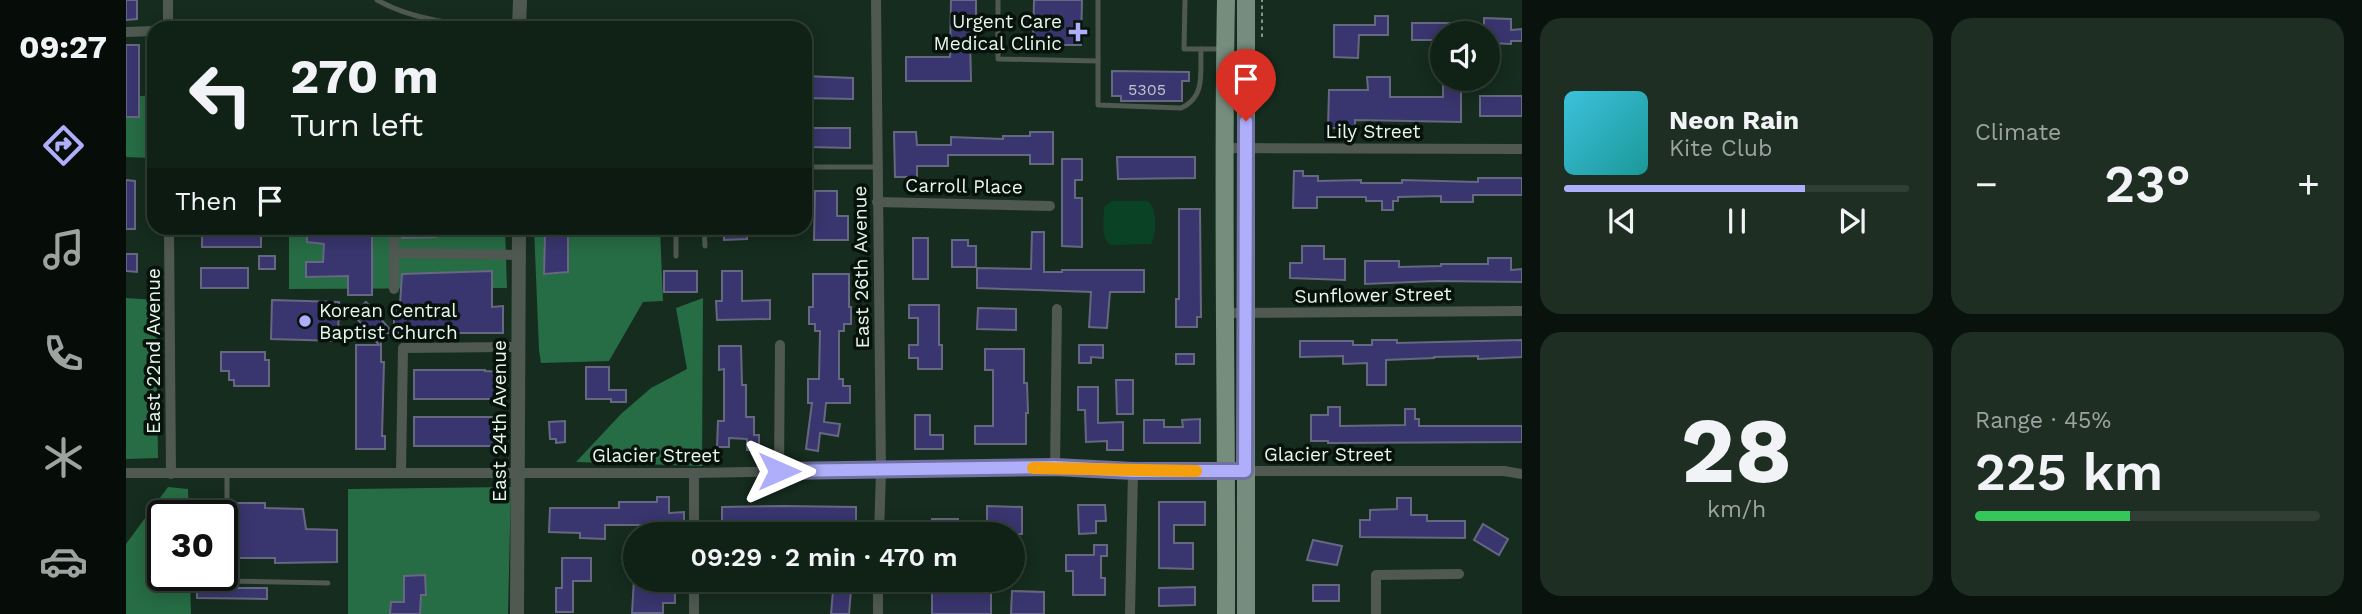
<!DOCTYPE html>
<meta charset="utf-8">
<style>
:root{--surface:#102116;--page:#1e2e23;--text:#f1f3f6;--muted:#9ca3a1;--line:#303e35;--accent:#aeaefa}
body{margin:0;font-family:"Work Sans",sans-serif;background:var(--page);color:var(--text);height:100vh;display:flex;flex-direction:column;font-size:26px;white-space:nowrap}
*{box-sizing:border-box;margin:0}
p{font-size:23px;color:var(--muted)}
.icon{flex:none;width:38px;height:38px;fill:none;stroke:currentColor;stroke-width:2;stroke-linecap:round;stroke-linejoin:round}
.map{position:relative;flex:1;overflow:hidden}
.drawer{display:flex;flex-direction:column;gap:18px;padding:18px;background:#09120c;width:840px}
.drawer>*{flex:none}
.top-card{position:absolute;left:21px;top:21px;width:665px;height:214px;border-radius:21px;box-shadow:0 4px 18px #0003,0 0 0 2px var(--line);background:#102116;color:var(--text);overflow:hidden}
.tools{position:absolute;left:1304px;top:21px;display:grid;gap:14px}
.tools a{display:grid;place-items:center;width:70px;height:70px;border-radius:50%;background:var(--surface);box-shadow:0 4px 18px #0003,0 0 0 2px var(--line);font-size:35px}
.speed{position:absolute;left:21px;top:500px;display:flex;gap:14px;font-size:35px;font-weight:700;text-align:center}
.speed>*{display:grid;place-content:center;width:91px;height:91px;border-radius:50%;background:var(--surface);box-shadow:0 4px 18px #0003,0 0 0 2px var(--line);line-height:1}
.speed .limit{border:4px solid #111;border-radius:10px;background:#fff;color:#111}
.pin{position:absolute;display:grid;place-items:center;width:60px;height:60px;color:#fff;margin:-72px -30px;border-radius:50% 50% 50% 0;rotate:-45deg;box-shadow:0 0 7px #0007}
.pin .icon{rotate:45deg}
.me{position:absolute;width:77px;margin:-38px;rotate:90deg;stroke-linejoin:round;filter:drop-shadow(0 0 5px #0008)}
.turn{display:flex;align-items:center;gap:24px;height:147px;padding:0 28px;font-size:32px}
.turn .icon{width:91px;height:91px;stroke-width:2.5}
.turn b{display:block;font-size:49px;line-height:60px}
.then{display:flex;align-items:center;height:66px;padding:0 28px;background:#0003;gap:14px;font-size:26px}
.big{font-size:52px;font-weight:600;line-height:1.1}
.drawer .widget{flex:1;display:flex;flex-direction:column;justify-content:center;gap:10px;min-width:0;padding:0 24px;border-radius:21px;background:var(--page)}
.drawer .dial{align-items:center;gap:0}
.dial b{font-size:91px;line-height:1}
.song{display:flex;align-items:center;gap:21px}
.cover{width:84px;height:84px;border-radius:10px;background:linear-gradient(135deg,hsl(190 70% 55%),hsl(180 70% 35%))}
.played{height:7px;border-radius:4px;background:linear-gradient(90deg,var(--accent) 70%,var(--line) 70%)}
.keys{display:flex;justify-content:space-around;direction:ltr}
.heat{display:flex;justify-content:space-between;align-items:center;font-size:38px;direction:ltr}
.charge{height:10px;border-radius:5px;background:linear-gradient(90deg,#34c759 45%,var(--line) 0)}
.drawer .tiles{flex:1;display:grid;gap:18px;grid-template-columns:repeat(2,1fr)}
.trip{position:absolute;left:497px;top:522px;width:402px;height:70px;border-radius:35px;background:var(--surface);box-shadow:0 4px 18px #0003,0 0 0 2px var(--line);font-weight:600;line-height:70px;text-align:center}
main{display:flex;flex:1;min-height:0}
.tabs{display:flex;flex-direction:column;width:126px;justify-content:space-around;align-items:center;background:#060d09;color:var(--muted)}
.tabs .icon{width:49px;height:49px}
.tabs .selected{color:var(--accent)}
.tabs b{font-size:32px;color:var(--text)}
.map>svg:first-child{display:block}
.green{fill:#094224}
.forest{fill:#266c44}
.building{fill:#39356e;stroke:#666780;stroke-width:2}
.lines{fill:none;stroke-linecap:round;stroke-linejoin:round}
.path{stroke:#839589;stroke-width:2;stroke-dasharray:3.5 3.5;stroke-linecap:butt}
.service{stroke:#4f5952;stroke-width:5}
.minor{stroke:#4f5952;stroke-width:10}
.tertiary{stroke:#4f5952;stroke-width:14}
.primary{stroke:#768c7c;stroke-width:18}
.route-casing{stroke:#7171a2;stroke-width:18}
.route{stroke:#aeaefa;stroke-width:12}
.slow{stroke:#f59e0b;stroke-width:12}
.poi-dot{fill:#aeaefa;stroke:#08120c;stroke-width:2.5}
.labels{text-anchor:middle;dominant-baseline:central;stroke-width:7;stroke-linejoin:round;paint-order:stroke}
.number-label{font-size:16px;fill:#bcc6cc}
.poi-label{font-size:19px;fill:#e8f7ec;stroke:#08120c;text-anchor:end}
.street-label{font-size:19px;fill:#e8f7ec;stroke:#08120c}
</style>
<main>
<nav class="tabs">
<b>09:27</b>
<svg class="icon selected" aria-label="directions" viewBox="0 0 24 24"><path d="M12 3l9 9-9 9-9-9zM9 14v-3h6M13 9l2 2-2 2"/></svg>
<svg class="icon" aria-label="music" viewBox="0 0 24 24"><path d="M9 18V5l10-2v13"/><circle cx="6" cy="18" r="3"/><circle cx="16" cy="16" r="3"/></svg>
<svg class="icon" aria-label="phone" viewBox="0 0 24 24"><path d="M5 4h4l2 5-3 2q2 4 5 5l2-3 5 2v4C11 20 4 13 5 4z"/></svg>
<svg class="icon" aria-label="climate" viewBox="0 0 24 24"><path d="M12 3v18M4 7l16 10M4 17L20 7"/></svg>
<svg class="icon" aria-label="car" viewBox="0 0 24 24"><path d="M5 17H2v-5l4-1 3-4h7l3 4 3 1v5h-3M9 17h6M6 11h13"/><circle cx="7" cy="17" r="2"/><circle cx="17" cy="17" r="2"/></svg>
</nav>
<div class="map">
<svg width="1396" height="614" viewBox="0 0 1396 614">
<rect width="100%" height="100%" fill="#152c1e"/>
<path class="green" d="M986,201H1021C1032,207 1031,234 1025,244L985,245C974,238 978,219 978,207Z"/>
<g class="forest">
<polygon points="24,95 23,158 0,157 0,98"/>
<polygon points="163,228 379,228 381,288 163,289"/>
<polygon points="408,228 534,228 537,301 517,302 483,361 415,363 413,350"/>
<polygon points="0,298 30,300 32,458 0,459"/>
<polygon points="577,298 576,466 450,462 495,414 525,388 561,369 550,308"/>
<polygon points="42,487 62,489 63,516 37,516 37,576 64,576 65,614 0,614 0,544"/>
<polygon points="385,487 382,614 222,614 222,489"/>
</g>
<g class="building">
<polygon points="0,0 11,0 11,19 0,20"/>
<polygon points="825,0 850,0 850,37 844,37 845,81 780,81 780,57 824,57"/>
<polygon points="908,0 956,0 955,45 907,45"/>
<polygon points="1249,16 1262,16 1262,35 1233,35 1232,58 1208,57 1208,25 1249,25"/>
<polygon points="1358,18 1385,19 1385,30 1396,29 1396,41 1385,41 1385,44 1362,43 1362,33 1358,33"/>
<polygon points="1286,23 1323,23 1323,33 1316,33 1316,40 1286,40"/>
<rect x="0" y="45" width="13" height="72"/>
<polygon points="986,71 1063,72 1063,81 1056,81 1056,101 995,101 995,96 986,96"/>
<polygon points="679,76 727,78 727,99 679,98"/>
<polygon points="1241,77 1264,77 1264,97 1317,97 1317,85 1335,85 1335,122 1229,120 1229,128 1202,128 1203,90 1242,90"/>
<rect x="1354" y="96" width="42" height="20"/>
<polygon points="683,128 724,128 724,148 683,147"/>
<polygon points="768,132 790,132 791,145 825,145 825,137 877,139 877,136 904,136 904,132 927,132 927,164 904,164 904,155 822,155 822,166 791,166 791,177 769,177"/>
<polygon points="991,157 1069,157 1069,178 992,179"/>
<polygon points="936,159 956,159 956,180 949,180 949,198 956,198 956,247 936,246"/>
<polygon points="1168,171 1177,171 1177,176 1192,176 1192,181 1235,180 1235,183 1276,183 1276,180 1352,182 1352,178 1396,178 1396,195 1347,195 1347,202 1315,202 1315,196 1272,197 1272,201 1267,201 1267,210 1256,210 1256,201 1240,201 1240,197 1191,197 1191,208 1167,208"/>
<polygon points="0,180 9,181 9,229 0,229"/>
<polygon points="689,191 711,191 711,216 722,216 722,240 688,240"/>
<polygon points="1053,209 1074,209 1075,317 1071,317 1071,327 1050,327 1050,299 1053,299"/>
<polygon points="222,228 246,228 246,295 222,295 222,276 180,277 180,262 197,262 198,244 181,242 181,229"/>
<polygon points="276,228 310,228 310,237 276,238"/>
<polygon points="598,228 621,228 621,239 598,240"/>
<polygon points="76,230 125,230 125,236 135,236 135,247 76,247"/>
<polygon points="906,232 918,232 918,272 936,272 936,270 1018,270 1018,292 984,292 981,328 963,327 965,292 851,288 851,268 905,269"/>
<polygon points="442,234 442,272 418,274 419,235"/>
<rect x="787" y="238" width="15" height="41"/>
<polygon points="826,240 842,240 842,246 850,246 850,267 826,267"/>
<polygon points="1176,246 1198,246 1198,259 1219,259 1219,280 1164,278 1164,263 1176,263"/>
<polygon points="0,254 11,254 11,272 0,271"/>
<rect x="133" y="256" width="16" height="13"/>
<polygon points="1362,258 1385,258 1385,270 1396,269 1396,282 1310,281 1239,284 1239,261 1273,261 1273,267 1315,266 1315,264 1362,264"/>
<rect x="75" y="268" width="47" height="20"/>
<polygon points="366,271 366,307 377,306 377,333 268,333 268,304 274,304 276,274"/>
<rect x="538" y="271" width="33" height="21"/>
<polygon points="596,271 616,271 616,301 644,300 644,319 591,320 590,301 596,301"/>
<polygon points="687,274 723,274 723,307 725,307 725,324 718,324 718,331 713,331 713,379 717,379 717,386 724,386 724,403 700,403 698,422 714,424 712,436 694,433 692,451 680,449 686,403 682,403 682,379 693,379 694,331 689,331 689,324 683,324 683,307 687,307"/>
<polygon points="146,300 213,302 212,341 145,339"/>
<polygon points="240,302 267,333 255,333 255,362 258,362 256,436 259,436 259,449 230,449 230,345 253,345 227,314"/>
<polygon points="783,305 813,305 813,345 816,345 816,369 792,369 792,358 783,358 783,345 792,345 792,318 783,318"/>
<polygon points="852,308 890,309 890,330 851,329"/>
<polygon points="1246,340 1271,340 1271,343 1396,340 1396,357 1352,359 1352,356 1308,357 1308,358 1260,360 1260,385 1241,385 1241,363 1217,364 1217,356 1174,357 1174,341 1227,341 1227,345 1246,345"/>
<polygon points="953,345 977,345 977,358 965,357 965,363 953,363"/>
<polygon points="593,346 615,346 616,385 620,385 620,417 628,417 628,435 633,435 633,450 621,450 621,439 603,438 603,447 591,447 592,421 598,421 598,369 593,370"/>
<polygon points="859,349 898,349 898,383 901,383 902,413 900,413 900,444 849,444 849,426 867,426 867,370 859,370"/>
<polygon points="95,352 139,352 139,360 143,360 143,386 108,386 108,380 103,380 103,371 95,371"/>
<rect x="1050" y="354" width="18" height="10"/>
<polygon points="460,367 483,367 483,390 500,390 500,402 485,402 485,399 460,399"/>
<polygon points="288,370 359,370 359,371 373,372 373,379 378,379 377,399 288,399"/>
<polygon points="990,380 1007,380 1007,414 991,414"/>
<polygon points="952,387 972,387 972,423 997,422 997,450 981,450 981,441 960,442 959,410 952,410"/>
<polygon points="1202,407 1214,407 1214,426 1279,425 1279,409 1289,409 1289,419 1293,419 1293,426 1396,426 1396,442 1202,443 1202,441 1185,441 1185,415 1202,415"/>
<polygon points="789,415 804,415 804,435 817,435 817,449 789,449"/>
<rect x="288" y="417" width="90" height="29"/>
<polygon points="1074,419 1074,443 1018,443 1018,420 1038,420 1038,427 1057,427 1056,420"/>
<polygon points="439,421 439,442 430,443 430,439 424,439 423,422"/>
<polygon points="531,497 543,497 543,513 558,512 558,528 529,529 529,525 479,525 479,539 454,538 454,533 423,532 424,508 493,508 493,502 531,502"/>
<polygon points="1271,498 1285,498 1285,515 1301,515 1301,521 1339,521 1339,538 1234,537 1234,520 1244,520 1244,510 1271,509"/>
<polygon points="1033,502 1079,502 1079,525 1048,525 1048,543 1067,543 1067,569 1033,568"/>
<rect x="69" y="503" width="27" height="13"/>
<polygon points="106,503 139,503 139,508 177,509 180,529 211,530 211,562 149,563 149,558 106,558 106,539 109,538 109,516 106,516"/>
<polygon points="952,505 979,505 980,521 970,521 970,533 953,534"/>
<polygon points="659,506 730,507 730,533 596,532 596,507"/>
<polygon points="861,506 896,507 896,534 861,534"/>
<polygon points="806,519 832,519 832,534 805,534"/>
<polygon points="1357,524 1382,539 1373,555 1348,540"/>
<polygon points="1187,540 1216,546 1211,565 1181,560"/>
<polygon points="968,545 981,545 981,556 975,556 975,578 979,578 979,595 947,595 947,571 940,571 940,555 968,555"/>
<polygon points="436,558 465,558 465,581 447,581 447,612 430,612 430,588 436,588"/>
<polygon points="299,575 300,595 295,595 294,614 264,614 265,602 278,602 278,576"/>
<polygon points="508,579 536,579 535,588 549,588 549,603 537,603 537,613 506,613"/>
<polygon points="708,579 726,579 723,614 705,614"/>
<polygon points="852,579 865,579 865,614 806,614 806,588 852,588"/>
<rect x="1187" y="585" width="26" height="16"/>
<polygon points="1069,587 1069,605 1033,606 1033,588"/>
<polygon points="71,588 141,588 141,599 71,598"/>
<polygon points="886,591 918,592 918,614 885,614"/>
</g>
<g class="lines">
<polyline class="path" points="1136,37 1136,0"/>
<g class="service">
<path d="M251,0C292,23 344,27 390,26"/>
<polyline points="872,0 872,59 972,61 972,0"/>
<polyline points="1059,0 1058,49 1098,49"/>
<path d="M972,61V105L1055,108C1080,97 1074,73 1075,49"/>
<polyline points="679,167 751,167"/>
<polyline points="550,228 550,256"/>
<polyline points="578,228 579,246"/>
<polyline points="101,474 101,581 202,583"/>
<polyline points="71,581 101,581"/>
</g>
<g class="minor">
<polyline points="42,0 42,28"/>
<polyline points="750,0 755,471 753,534"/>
<polyline points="393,25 529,28"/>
<polyline points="0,32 28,31"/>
<polyline points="1098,148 1396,149"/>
<polyline points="751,202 924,206"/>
<polyline points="43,228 45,474"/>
<polyline points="268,253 393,255"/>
<polyline points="268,289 268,228"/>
<polyline points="1099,313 1396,311"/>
<polyline points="929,467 931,309"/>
<polyline points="653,471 654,345"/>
<polyline points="275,472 277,348 392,347"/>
<polyline points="0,473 568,473 929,467 1007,471 1378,471 1396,474"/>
<polyline points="568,473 568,534"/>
<polyline points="568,579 568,614"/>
<polyline points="568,588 690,586"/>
<polyline points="752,614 752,579"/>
<polyline points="1004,614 1007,471"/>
<polyline points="1250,614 1250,575 1333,574"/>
</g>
<g class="tertiary">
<polyline points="393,28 394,0"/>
<polyline points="391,614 393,228"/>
</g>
<g class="primary">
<path d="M1100,0C1096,205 1101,409 1100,614"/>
<polyline points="1120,614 1120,0"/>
</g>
</g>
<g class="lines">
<g class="route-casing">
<polyline id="route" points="653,471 929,467 1007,471 1119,471 1120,121"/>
</g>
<use href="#route" class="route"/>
<polyline class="slow" points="907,468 1070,471"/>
</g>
<g class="poi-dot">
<path d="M948.5 21.5h7v7h7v7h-7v7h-7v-7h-7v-7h7z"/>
<circle cx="179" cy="321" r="7"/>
</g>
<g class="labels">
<g class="number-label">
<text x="1021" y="89">5305</text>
</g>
<g class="poi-label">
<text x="936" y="21">Urgent Care<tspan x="936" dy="22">Medical Clinic</tspan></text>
<text x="193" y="310" text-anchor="start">Korean Central<tspan x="193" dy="22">Baptist Church</tspan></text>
</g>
<g class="street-label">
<text x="1247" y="131">Lily Street</text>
<text transform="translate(838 186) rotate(1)">Carroll Place</text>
<text transform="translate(735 267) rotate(-91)">East 26th Avenue</text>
<text transform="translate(1247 295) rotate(-1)">Sunflower Street</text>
<text transform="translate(27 351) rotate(-90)">East 22nd Avenue</text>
<text transform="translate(373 421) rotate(-90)">East 24th Avenue</text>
<text x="1202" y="454">Glacier Street</text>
<text x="530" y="455">Glacier Street</text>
</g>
</g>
</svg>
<div class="tools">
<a><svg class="icon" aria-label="sound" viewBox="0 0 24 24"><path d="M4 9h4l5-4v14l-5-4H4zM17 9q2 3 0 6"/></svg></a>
</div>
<div class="speed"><div class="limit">30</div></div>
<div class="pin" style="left:1120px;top:121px;background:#d93025"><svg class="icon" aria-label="arrive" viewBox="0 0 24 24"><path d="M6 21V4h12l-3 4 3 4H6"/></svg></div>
<svg class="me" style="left:653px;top:471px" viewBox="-20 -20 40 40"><path d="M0-17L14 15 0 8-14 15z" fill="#aeaefa" stroke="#fff" stroke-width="4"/></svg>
<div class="trip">09:29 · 2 min · 470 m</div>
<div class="top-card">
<div class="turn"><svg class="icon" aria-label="left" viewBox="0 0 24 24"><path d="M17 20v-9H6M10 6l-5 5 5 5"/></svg><div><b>270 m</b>Turn left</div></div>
<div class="then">Then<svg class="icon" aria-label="arrive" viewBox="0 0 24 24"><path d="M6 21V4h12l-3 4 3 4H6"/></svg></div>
</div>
</div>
<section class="drawer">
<div class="tiles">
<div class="widget">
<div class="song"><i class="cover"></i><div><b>Neon Rain</b><p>Kite Club</p></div></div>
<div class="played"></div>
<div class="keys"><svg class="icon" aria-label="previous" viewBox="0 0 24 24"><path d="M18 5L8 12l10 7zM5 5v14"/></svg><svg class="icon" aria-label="pause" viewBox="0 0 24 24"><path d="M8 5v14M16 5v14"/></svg><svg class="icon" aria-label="next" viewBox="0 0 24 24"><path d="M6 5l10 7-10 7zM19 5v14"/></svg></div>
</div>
<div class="widget"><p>Climate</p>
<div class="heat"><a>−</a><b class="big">23°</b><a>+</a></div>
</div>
<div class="widget dial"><b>28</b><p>km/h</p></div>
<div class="widget"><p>Range · 45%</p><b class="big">225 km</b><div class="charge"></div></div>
</div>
</section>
</main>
